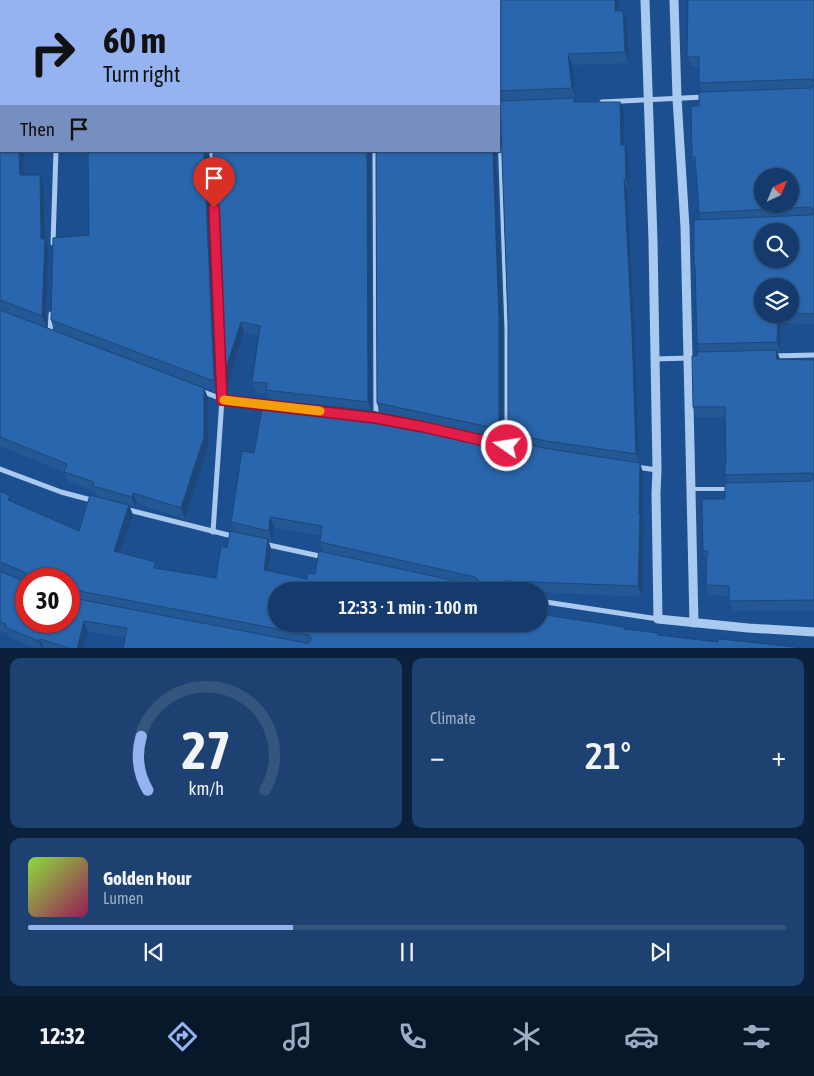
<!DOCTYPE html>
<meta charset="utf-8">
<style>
:root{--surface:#143b6b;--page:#1d4271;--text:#f1f3f6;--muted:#9dadc1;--line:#33557e;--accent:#95b2f1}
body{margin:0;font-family:"Asap Condensed",sans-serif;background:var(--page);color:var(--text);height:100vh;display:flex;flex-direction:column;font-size:19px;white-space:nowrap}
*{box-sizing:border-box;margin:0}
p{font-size:16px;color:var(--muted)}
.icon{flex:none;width:28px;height:28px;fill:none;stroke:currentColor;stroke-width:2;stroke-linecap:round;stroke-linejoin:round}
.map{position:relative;height:648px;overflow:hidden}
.drawer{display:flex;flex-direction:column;gap:10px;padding:10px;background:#0b203b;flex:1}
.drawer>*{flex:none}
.top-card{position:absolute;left:0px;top:0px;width:500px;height:152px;box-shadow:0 1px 4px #0004,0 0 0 1px var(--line);background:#95b2f1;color:#111;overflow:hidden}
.needle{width:32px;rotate:44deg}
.tools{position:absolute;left:754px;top:168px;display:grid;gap:10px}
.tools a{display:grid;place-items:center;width:45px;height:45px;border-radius:50%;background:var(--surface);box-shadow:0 1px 4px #0004,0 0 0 1px var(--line);font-size:25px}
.speed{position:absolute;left:15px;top:568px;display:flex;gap:10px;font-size:25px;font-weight:700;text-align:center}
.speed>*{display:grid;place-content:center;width:65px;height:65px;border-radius:50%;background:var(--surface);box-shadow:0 1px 4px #0004,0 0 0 1px var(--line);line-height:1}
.speed .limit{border:8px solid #d22;background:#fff;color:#111}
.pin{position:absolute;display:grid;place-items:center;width:42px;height:42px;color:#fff;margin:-51px -21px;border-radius:50% 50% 50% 0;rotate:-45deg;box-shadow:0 0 5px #0007}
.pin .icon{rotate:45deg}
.me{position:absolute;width:55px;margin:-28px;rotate:283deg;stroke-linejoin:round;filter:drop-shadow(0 0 4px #0008)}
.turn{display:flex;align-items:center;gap:18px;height:105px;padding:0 20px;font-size:22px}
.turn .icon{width:65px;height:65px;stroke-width:2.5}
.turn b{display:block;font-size:35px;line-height:42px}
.then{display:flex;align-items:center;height:48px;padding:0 20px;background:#0003;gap:10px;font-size:19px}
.big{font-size:38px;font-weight:600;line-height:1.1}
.drawer .widget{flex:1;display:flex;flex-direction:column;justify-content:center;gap:8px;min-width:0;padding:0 18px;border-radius:10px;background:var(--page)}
.drawer .dial{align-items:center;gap:0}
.dial svg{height:130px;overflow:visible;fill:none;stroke:var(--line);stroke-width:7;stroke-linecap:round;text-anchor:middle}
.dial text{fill:var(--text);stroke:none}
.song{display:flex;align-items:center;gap:15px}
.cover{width:60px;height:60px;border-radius:8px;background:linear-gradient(135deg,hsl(90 70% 55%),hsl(330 70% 35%))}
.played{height:5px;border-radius:2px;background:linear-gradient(90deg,var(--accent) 35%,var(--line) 35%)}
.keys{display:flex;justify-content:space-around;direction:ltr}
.heat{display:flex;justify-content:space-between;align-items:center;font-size:28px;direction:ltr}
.drawer .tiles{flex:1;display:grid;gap:10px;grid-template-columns:1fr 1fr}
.widget:last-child{grid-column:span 2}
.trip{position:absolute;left:268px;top:582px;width:280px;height:50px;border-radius:25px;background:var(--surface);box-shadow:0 1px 4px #0004,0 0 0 1px var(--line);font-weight:600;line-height:50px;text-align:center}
.tab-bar{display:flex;height:80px;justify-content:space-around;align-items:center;background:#08182b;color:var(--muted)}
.tab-bar .icon{width:35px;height:35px}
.tab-bar .active{color:var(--accent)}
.tab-bar b{font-size:22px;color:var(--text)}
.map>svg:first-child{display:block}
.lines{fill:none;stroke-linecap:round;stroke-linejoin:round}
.service{stroke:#a9c9ee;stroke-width:4}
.minor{stroke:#a9c9ee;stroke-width:5}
.tertiary{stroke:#a9c9ee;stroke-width:9}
.wall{fill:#245895;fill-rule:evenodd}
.shaded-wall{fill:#1d4779}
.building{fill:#2a66ad;stroke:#1d4779;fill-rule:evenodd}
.route-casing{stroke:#92132f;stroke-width:12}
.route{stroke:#e11d48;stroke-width:9}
.slow{stroke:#f59e0b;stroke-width:9}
</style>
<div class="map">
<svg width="814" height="649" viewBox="0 0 814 649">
<rect width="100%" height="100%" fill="#1b4f8f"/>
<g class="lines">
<polyline class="service" points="690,489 728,489"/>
<g class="minor">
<polyline points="602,102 704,97"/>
<polyline points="506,106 499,106 507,330 507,445"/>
<polyline points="212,151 222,399 213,532"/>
<polyline points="375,151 376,417"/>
<polyline points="53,243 56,151"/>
<polyline points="50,333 51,314"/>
<polyline points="772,356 814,355"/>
<polyline points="655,359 689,358"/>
<polyline points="201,391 222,399 268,405"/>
<polyline points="636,467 657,470"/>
<polyline points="0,469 61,492 95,501"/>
<polyline points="125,509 236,537"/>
<polyline points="264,544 324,557"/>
<polyline points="539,601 658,619"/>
</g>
<g class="tertiary">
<polyline points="645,0 653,241 657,470 656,493 658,619 748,628 814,632"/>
<polyline points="674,0 677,98 685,227 694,623"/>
</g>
</g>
<g class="wall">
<path d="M0,0H618L619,11H623L627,21L629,63L572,65L576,98L574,99L575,102H620L624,111V145H625L628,154L629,188H627L635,340L639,463H640L643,473L642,520L644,524L642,597L539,592V591H276V624H539V614L624,627L625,629L658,633L659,636L718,642V639L729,640L814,649H123L125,637L88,632L83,649H36L9,637L8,634L0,631V571L21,580H23L2,571H0V491L10,496L12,502L79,531L90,495L97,497L95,491L68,482L64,472L0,446ZM1,1H499V102H500L508,321V433L511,441L503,439V330L496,151H376L377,403L380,413L372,411L371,151H213L222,380L226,390L244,332L259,336L252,382L256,393H267L269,399H264L254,453L242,451L231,522L235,532L230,531L227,548L221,546L216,578L158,568L155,562L120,553L133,515L129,505L135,507L137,503L185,519L208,447V398L204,388L1,310L46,327L48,249L45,239L44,186L40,175H23V151H1ZM274,527L321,536L320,542L323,552L319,551L315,574L308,573L307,579L268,571L271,549L268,540L272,541ZM26,579H69V621H26Z"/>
<path d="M814,0V324L781,323L780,351L777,352L780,359L814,360V610H733L729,601V596L709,595L706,585V560L703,551L725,499L727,483L725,475L726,463V417H696L693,407L697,356L700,352L697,344L695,270L694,266L702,220L699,213L696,167L692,157L699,106L702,92L699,83V67L691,66L687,57ZM790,286V314H762Z"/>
<polygon points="208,151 217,392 54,330 51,320 89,235"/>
</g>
<g class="shaded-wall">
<polygon points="615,0 618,0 619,22 615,11"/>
<polygon points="623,11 627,21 629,63 625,52"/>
<polygon points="568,54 572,65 576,98 572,88"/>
<polygon points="620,102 624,111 624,154 621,145"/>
<polygon points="625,145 628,154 629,188 626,179"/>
<polygon points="19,151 23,151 24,186 20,175"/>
<polygon points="204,151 208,151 217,392 214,381"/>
<polygon points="367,151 371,151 372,412 368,402"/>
<polygon points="493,151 496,151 503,330 503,440 499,429"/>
<polygon points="40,175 44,186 45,239 48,249 46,327 42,316"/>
<polygon points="624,179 627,188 635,340 639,463 636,454"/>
<polygon points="778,314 781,323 780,351 777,342"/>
<polygon points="241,322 244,332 226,390 222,380"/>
<polygon points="777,350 780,360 776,359"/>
<polygon points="204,388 208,398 208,447 185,519 181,508"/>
<polygon points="640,463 643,473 642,520 644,524 642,597 638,586"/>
<polygon points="133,493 137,503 135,507 132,497"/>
<polygon points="10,496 13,506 8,500"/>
<polygon points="129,505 133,515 117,561 114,551"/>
<polygon points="270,517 274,527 272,541 269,531"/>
<polygon points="268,539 271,549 267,581 264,570"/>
<polygon points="503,581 506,591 502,591"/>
<polygon points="84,621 88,632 83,649 77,649"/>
<polygon points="40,639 44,649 42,649 39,641"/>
</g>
<g class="building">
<polygon points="0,0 615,0 615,11 623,11 625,52 568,54 572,88 499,91 499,1 1,1 1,108 0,106"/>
<polygon points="688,0 814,0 814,82 814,80 810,79 699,83 699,57 687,57"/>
<path d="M814,85V211L813,209L810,207L699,213L695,157H692L691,106H699V92L811,88ZM762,176H790V204H762Z"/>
<polygon points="574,98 574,102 620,102 621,145 625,145 626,179 624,179 632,331 636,454 546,441 508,433 508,321 500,101"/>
<polygon points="1,109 1,151 19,151 20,175 40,175 41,239 45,239 42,316 0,300 0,112"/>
<polygon points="88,151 204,151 214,381 51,320 53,238 89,235"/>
<polygon points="213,151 367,151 368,402 266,390 267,383 252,382 260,326 241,322 222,380"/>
<polygon points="376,151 493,151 499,320 499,429 377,403"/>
<path d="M814,212V314L790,313V286H762V314H778L777,342L697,344L695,266H694V220L811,215L813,214ZM762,231H790V259H762Z"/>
<polygon points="0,310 204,388 204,437 181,508 133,493 132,497 93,486 94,482 64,472 67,464 0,437"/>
<polygon points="777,350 776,359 814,360 814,476 813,474 810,473 725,475 725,463 726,463 725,407 693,407 692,356 697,356 697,352"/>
<path d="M264,399L372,411L543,448L640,463L639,514H640L638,586L503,581L502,591H276V624H539V614L624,627V629L658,633V635L718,642V639L729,640L814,649H123L127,628L84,621L77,649H72L40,639L39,641L5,627L6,624L0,622V571L21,580H25L26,578L27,575L24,572L0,562V491L10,496L8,500L79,531L90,495L129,505L114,551L155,562L154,568L216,578L221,546L227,548L230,531L268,539L264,570L307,579L308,573L315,574L319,551L473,585L478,583V579L475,577L320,542L322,526L270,517L269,531L231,522L242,451L254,453ZM26,579H69V587L85,592L309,635L311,637V640L309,643H306L83,600L69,596V621H26Z"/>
<polygon points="814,477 814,600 729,601 729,586 706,585 707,551 703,551 702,499 725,499 725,483 811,481 813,479"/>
</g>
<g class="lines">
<g class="route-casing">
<polyline id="route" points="214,208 222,400 376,418 424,427 507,446"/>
</g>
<use href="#route" class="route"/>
<polyline class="slow" points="224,400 320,411"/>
</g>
</svg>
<div class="tools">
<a><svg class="needle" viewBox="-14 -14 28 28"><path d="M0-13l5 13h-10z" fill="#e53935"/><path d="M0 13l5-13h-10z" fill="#9dadc1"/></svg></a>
<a><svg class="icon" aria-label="search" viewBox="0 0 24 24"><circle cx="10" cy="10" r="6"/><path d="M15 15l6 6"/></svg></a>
<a><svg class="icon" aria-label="layers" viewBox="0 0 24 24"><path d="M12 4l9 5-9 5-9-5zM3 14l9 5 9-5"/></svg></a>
</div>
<div class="speed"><div class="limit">30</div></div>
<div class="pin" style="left:214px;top:208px;background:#d93025"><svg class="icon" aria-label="arrive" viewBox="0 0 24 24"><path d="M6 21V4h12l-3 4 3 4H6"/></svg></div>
<svg class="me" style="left:507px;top:446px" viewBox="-20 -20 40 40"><circle r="17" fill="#e11d48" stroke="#fff" stroke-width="3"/><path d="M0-11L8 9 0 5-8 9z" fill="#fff"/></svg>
<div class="trip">12:33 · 1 min · 100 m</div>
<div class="top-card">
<div class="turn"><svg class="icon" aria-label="right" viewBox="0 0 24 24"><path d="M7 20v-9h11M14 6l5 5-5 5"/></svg><div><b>60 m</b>Turn right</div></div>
<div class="then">Then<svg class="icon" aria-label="arrive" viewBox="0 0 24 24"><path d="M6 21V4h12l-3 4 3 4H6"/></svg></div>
</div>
</div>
<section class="drawer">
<div class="tiles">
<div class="widget dial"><svg viewBox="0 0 100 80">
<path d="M14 69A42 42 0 1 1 86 69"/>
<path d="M14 69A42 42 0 0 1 10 36" stroke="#95b2f1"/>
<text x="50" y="56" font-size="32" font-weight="700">27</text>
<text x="50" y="72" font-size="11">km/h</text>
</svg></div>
<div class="widget"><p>Climate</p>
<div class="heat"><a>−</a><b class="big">21°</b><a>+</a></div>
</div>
<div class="widget">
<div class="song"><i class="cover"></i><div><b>Golden Hour</b><p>Lumen</p></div></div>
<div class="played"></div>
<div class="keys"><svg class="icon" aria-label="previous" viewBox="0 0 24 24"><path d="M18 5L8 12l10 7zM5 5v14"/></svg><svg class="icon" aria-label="pause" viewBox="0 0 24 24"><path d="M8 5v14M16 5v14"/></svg><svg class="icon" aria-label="next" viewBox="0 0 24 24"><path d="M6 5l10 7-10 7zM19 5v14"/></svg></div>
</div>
</div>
</section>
<nav class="tab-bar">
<b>12:32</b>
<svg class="icon active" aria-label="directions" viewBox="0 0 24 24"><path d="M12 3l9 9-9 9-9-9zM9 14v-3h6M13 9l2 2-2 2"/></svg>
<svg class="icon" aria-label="music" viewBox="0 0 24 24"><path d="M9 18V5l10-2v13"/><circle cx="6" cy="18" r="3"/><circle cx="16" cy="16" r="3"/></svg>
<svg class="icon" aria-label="phone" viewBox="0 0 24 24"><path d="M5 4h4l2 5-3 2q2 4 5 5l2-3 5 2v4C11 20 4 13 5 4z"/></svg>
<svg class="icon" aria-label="climate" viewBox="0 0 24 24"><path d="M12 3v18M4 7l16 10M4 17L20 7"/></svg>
<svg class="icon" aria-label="car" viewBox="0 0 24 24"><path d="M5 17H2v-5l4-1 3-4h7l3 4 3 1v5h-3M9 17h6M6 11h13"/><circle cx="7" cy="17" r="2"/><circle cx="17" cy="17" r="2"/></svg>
<svg class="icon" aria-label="filters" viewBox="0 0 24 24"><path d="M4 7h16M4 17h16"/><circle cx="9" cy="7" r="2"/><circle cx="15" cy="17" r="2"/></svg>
</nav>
